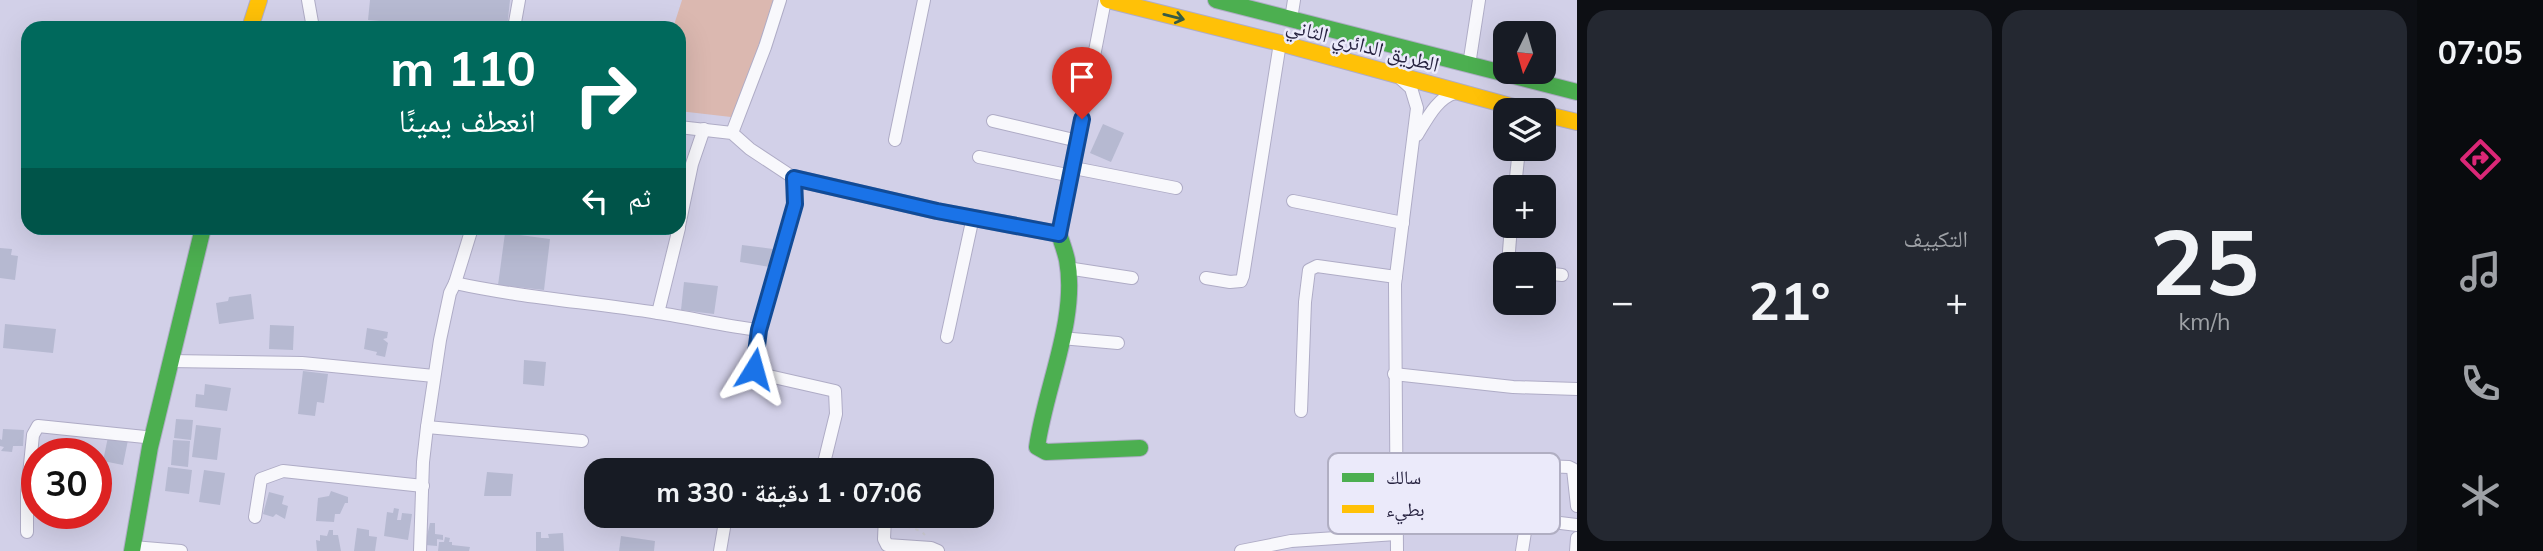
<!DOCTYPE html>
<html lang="ar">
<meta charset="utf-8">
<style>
:root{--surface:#171b24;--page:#242831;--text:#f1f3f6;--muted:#9ea1a6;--accent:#db2777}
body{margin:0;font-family:Mulish,"Noto Naskh Arabic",sans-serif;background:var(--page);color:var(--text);direction:rtl;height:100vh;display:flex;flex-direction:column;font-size:26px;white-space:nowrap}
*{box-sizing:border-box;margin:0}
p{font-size:23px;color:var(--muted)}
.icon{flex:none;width:38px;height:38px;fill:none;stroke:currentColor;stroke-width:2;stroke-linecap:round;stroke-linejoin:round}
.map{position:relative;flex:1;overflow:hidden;direction:ltr}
.panel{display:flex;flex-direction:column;gap:10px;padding:10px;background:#0d0f14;width:840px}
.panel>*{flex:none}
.guide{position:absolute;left:21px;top:21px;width:665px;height:214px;border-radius:21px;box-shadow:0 7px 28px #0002;direction:rtl;background:#00695c;color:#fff;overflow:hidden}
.needle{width:46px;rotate:185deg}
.fabs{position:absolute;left:1493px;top:21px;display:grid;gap:14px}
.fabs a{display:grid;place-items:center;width:63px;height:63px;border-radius:14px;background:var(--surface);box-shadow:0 7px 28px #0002;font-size:35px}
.speed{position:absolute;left:21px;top:438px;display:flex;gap:14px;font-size:35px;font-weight:700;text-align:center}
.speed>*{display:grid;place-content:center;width:91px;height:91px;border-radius:50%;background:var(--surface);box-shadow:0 7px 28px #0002;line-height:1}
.speed .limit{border:10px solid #d22;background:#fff;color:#111}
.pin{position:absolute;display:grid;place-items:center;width:60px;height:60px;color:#fff;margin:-72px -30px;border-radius:50% 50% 50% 0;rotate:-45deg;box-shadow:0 0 7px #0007}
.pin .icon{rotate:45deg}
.me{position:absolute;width:77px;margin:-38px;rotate:8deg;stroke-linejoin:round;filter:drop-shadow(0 0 5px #0008)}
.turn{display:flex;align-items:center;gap:24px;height:147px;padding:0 35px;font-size:32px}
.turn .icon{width:91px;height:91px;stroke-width:2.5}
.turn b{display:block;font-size:49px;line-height:60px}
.then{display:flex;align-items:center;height:66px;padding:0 35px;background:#0003;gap:14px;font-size:26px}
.big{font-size:52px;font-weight:700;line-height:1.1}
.panel .card{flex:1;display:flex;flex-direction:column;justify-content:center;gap:10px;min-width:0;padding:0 24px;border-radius:21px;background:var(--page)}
.panel .dial{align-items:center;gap:0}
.dial b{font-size:91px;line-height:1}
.heat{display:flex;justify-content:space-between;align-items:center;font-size:38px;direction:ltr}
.panel .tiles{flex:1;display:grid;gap:10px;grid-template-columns:repeat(2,1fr)}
.trip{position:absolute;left:584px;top:458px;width:410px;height:70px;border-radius:21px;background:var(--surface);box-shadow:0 7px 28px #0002;font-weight:700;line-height:70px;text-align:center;direction:rtl}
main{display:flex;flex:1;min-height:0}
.tabs{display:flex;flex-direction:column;width:126px;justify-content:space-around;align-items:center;background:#090b0e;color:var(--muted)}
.tabs .icon{width:49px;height:49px}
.tabs .active{color:var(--accent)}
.tabs b{font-size:32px;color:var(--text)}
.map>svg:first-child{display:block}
.green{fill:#dbb8b0}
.building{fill:#b6b9d1}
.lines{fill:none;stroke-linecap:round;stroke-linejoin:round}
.street-casing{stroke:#afacc6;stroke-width:14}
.fast-casing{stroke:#afacc6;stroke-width:18}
.slow-casing{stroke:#afacc6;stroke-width:18}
.path{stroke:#cfced6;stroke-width:2;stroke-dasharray:3.5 5;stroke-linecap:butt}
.street{stroke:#f8f8fc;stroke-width:12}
.fast{stroke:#4caf50;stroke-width:16}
.slow{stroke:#ffc107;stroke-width:16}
.oneway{stroke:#365b46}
.route-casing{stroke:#114b97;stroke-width:18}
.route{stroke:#1a73e8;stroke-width:12}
.labels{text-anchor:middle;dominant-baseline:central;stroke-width:5;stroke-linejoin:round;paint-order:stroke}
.street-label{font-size:21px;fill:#272340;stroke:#ebeafa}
.key{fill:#ebeafa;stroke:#b0aec2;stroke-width:2}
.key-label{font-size:19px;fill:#272340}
</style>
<main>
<nav class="tabs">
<b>07:05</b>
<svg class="icon active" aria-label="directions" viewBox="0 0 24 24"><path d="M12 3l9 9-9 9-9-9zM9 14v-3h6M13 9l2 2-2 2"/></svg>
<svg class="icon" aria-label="music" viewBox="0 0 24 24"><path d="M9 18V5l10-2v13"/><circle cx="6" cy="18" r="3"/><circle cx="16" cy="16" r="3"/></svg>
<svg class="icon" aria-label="phone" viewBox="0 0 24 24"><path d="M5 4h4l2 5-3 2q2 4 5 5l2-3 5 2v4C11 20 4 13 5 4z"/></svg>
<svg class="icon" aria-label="climate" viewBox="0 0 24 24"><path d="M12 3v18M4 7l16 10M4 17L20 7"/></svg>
</nav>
<section class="panel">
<div class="tiles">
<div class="card dial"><b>25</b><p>km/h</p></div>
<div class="card"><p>التكييف</p>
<div class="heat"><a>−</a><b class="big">21°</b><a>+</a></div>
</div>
</div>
</section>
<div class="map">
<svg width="1577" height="551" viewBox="0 0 1577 551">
<rect width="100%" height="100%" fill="#d2d0e8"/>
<polygon class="green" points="682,0 775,0 738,113 731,117 679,111 679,28 673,28"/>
<g class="building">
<polygon points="370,0 510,0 507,28 462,28 368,20"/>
<polygon points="1103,124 1124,133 1111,162 1090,153"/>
<polygon points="505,233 550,239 544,290 498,285"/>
<polygon points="742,245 773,249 770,267 740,262"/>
<polygon points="0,248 12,249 11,255 18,256 15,280 0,278"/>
<polygon points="684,282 718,286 714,314 681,310"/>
<polygon points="251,294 254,319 219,324 216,303 228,301 229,297"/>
<polygon points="5,324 56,329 53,353 3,348"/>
<polygon points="270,325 294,326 293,350 269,349"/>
<polygon points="367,328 388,332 387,338 383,339 388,343 385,357 376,355 377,352 364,349"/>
<polygon points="524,360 546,362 544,386 523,384"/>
<polygon points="303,371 328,374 324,403 317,402 315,416 298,414"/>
<polygon points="205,384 231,388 227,411 195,407 196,394 204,395"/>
<polygon points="176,419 193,420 191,440 174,438"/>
<polygon points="196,425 221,428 217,460 192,457"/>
<polygon points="3,429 24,430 23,446 13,446 12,452 1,451 4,447 0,446 0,439 2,440"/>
<polygon points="108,437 128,440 123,465 103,461"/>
<polygon points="173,440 190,441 188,467 171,465"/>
<polygon points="168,467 192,470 189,494 165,491"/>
<polygon points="204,470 225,473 220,505 199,502"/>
<polygon points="487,472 513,474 511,496 484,496"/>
<polygon points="331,491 348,497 348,503 345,503 340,514 335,514 334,522 316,521 318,498 329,496"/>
<polygon points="269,492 284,496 282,504 288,506 285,519 276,514 273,517 263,514"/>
<polygon points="394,508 399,509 397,520 401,520 402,513 412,514 408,540 384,536 387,512 393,513"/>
<polygon points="430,523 435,523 435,534 443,535 443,540 437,539 437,546 425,545"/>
<polygon points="357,528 369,530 369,536 377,537 375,551 354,551"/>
<polygon points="329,530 333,530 333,535 338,535 341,551 317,551 316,540 320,541 320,535 327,536"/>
<polygon points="536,532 541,532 541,538 549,538 548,534 563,533 564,551 536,551"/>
<polygon points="621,536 655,541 654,551 619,551"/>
<polygon points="445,537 450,538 449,542 452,542 452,545 470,547 469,551 438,551 439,542 444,542"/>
</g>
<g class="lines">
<g class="street-casing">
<g id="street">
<polyline points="308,0 313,28"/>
<polyline points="1291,19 1294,0"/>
<polyline points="514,28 519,0"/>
<polyline points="1469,65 1479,0"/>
<polyline points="993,121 1078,141"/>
<polyline points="679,127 732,133 750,149 794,178 795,204 759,330 754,370 769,376 835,391 836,414 822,471"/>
<polyline points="732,133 765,47 780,0"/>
<path d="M1417,135C1427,119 1437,98 1455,93"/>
<polyline points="895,140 924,0"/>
<polyline points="979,157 1072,176"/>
<polyline points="1074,168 1176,188"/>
<polyline points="1515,187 1519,149"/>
<polyline points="1293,201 1403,223"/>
<polyline points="679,226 692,164 704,129"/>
<polyline points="1059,234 1105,0"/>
<polyline points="1508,264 1511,226"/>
<polyline points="1067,268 1132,278"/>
<polyline points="1544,273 1562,275"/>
<polyline points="1206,278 1230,282 1241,281 1243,276 1280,43"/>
<polyline points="455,283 472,228"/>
<polyline points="658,313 679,228"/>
<polyline points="947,337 973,217"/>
<polyline points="1061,338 1118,343"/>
<polyline points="169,361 302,363 434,376"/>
<polyline points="1394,374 1513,387 1577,389"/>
<polyline points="1301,411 1305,302 1309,270 1317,266 1396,277"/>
<polyline points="427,427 582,441"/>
<polyline points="1396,460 1569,467 1573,469 1577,506"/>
<polyline points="734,471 734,468"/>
<polyline points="1396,503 1577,525"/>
<polyline points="885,516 884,539 887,545 931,548 938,551"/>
<polyline points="255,517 261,479 283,471 423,486"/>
<polyline points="27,532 27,494 33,435 38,426 145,437"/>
<polyline points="133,547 181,551"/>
<path d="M420,551L423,462L427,427L440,340L450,293L455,283C522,298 590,302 658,313C692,318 725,326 759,330"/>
<polyline points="720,551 726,516"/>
<polyline points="1241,551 1291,541 1396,534"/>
<polyline points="1397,551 1395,284 1417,108 1411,88 1401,79"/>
<polyline points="1522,551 1527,519"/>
<polyline points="1576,551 1577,538"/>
</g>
</g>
<g class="fast-casing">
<g id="fast">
<polyline points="1216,0 1577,92"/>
<path d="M794,178L937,211L1059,234C1062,243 1065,251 1067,260C1078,319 1045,388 1037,447L1046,452L1140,448"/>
<polyline points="132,551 150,447 203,228"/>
</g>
</g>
<g class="slow-casing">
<g id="slow">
<polyline points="1108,0 1280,43 1525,110"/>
<polyline points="250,28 259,0"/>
<polyline points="1544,114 1577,122"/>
</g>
</g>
<polyline class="path" points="899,524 921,531 925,535"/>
<use href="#street" class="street"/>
<use href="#fast" class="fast"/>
<use href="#slow" class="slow"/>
</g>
<defs><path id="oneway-shaft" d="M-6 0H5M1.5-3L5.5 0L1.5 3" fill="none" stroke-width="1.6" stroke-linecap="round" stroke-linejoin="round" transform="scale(1.75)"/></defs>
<use class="oneway" href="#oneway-shaft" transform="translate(1174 17) rotate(14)"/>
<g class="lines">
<g class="route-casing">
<polyline id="route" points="754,369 759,330 795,204 794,178 937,211 1059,234 1082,119"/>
</g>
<use href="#route" class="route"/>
</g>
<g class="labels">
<g class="street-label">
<text transform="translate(1363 44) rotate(15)">الطريق الدائري الثاني</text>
</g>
</g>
<rect x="1328" y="453" width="232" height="81" rx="10" class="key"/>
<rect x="1342" y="473" width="32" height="9" fill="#4caf50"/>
<rect x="1342" y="505" width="32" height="8" fill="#ffc107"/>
<g class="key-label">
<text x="1386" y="484">سالك</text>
<text x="1386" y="516">بطيء</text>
</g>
</svg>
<div class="fabs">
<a><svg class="needle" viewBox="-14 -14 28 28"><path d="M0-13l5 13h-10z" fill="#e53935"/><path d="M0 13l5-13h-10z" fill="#9ea1a6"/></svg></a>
<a><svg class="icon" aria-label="layers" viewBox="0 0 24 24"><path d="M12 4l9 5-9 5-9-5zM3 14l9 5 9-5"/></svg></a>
<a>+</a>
<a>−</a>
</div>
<div class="speed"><div class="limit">30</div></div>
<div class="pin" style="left:1082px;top:119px;background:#d93025"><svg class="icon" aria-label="arrive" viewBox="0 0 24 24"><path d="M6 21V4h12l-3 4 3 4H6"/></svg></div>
<svg class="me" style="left:754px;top:369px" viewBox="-20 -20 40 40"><path d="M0-17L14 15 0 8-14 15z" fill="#1a73e8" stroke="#fff" stroke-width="4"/></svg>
<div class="trip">07:06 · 1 دقيقة · 330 m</div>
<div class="guide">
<div class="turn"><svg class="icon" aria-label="right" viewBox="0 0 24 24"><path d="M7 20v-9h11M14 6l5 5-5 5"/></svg><div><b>110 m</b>انعطف يمينًا</div></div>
<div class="then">ثم<svg class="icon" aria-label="left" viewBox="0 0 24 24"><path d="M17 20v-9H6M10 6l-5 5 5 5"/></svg></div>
</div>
</div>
</main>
